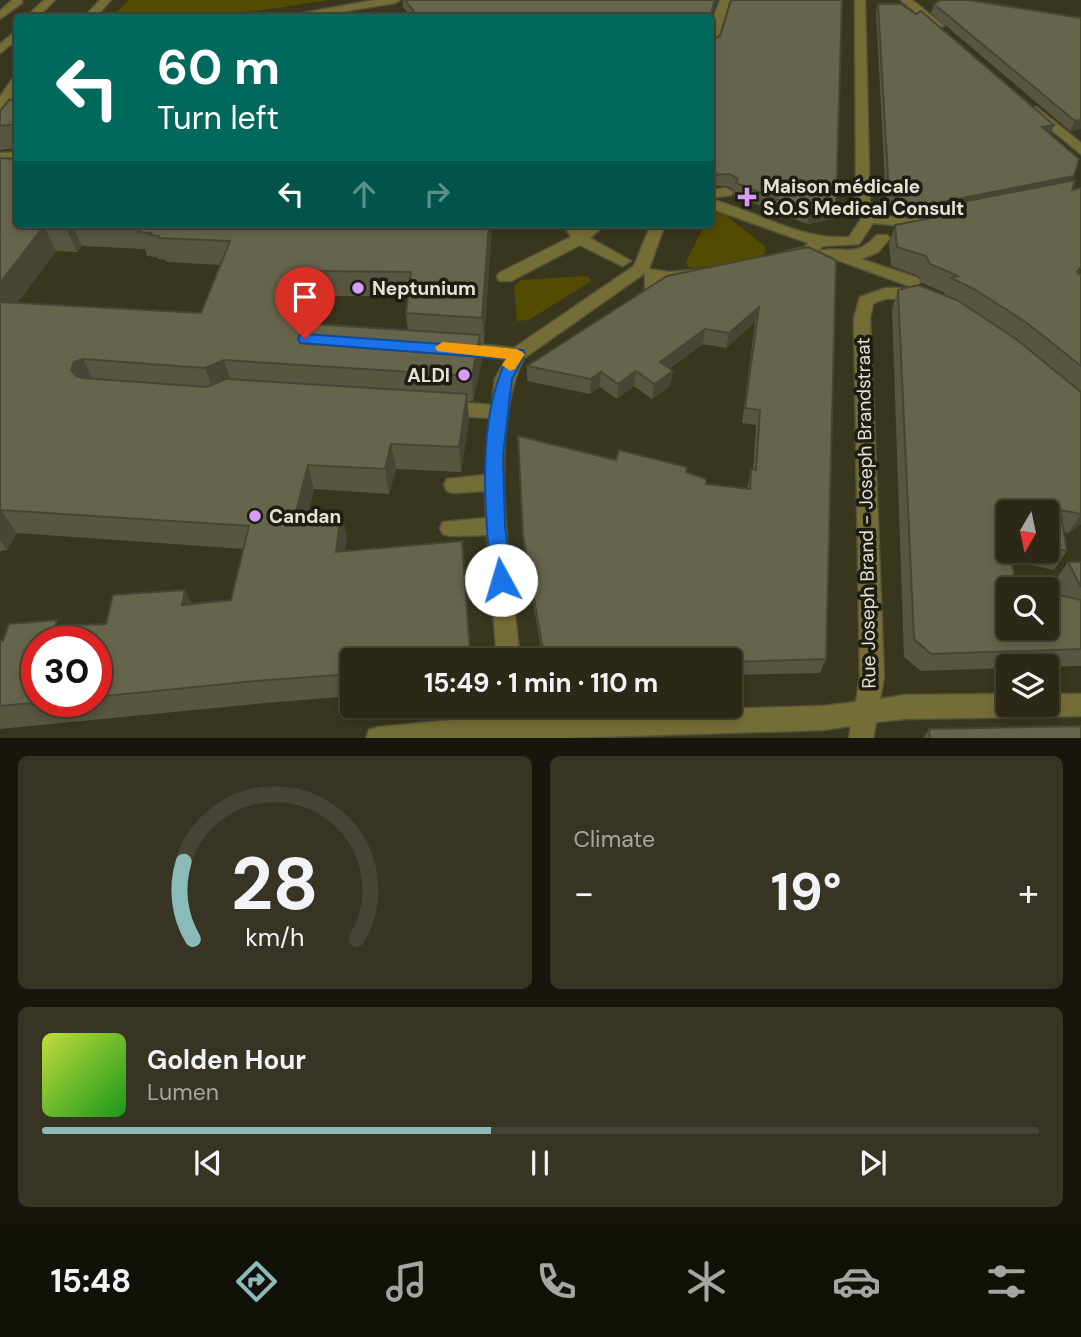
<!DOCTYPE html>
<meta charset="utf-8">
<style>
:root{--surface:#2b2816;--page:#373423;--text:#f1f3f6;--muted:#a6a6a1;--line:#474435;--accent:#8bbbb9}
body{margin:0;font-family:"DM Sans",sans-serif;background:var(--page);color:var(--text);height:100vh;display:flex;flex-direction:column;font-size:26px;white-space:nowrap}
*{box-sizing:border-box;margin:0}
p{font-size:23px;color:var(--muted)}
.icon{flex:none;width:38px;height:38px;fill:none;stroke:currentColor;stroke-width:2;stroke-linecap:round;stroke-linejoin:round}
.map{position:relative;height:738px;overflow:hidden}
.side{display:flex;flex-direction:column;gap:18px;padding:18px;background:#18160c;flex:1}
.side>*{flex:none}
.top-card{position:absolute;left:14px;top:14px;width:700px;height:214px;border-radius:7px;box-shadow:0 4px 10px #0003,0 0 0 2px var(--line);background:#00695c;color:#fff;overflow:hidden}
.needle{width:46px;rotate:189deg}
.fabs{position:absolute;left:996px;top:500px;display:grid;gap:14px}
.fabs a{display:grid;place-items:center;width:63px;height:63px;border-radius:7px;background:var(--surface);box-shadow:0 4px 10px #0003,0 0 0 2px var(--line);font-size:35px}
.speed{position:absolute;left:21px;top:626px;display:flex;gap:14px;font-size:35px;font-weight:700;text-align:center}
.speed>*{display:grid;place-content:center;width:91px;height:91px;border-radius:50%;background:var(--surface);box-shadow:0 4px 10px #0003,0 0 0 2px var(--line);line-height:1}
.speed .limit{border:10px solid #d22;background:#fff;color:#111}
.pin{position:absolute;display:grid;place-items:center;width:60px;height:60px;color:#fff;margin:-72px -30px;border-radius:50% 50% 50% 0;rotate:-45deg;box-shadow:0 0 7px #0007}
.pin .icon{rotate:45deg}
.me{position:absolute;width:77px;margin:-38px;rotate:354deg;stroke-linejoin:round;filter:drop-shadow(0 0 5px #0008)}
.turn{display:flex;align-items:center;gap:24px;height:147px;padding:0 28px;font-size:32px}
.turn .icon{width:91px;height:91px;stroke-width:2.5}
.turn b{display:block;font-size:49px;line-height:60px}
.lanes{display:flex;align-items:center;height:66px;padding:0 28px;background:#0003;justify-content:center;gap:35px;direction:ltr}
.lanes .off{opacity:.35}
.big{font-size:52px;font-weight:700;line-height:1.1}
.side .widget{flex:1;display:flex;flex-direction:column;justify-content:center;gap:10px;min-width:0;padding:0 24px;border-radius:10px;background:var(--page)}
.side .dial{align-items:center;gap:0}
.dial svg{height:182px;overflow:visible;fill:none;stroke:var(--line);stroke-width:7;stroke-linecap:round;text-anchor:middle}
.dial text{fill:var(--text);stroke:none}
.song{display:flex;align-items:center;gap:21px}
.cover{width:84px;height:84px;border-radius:10px;background:linear-gradient(135deg,hsl(70 70% 55%),hsl(120 70% 35%))}
.played{height:7px;border-radius:4px;background:linear-gradient(90deg,var(--accent) 45%,var(--line) 45%)}
.keys{display:flex;justify-content:space-around;direction:ltr}
.heat{display:flex;justify-content:space-between;align-items:center;font-size:38px;direction:ltr}
.side .tiles{flex:1;display:grid;gap:18px;grid-template-columns:1fr 1fr}
.widget:last-child{grid-column:span 2}
.trip{position:absolute;left:340px;top:648px;width:402px;height:70px;border-radius:7px;background:var(--surface);box-shadow:0 4px 10px #0003,0 0 0 2px var(--line);font-weight:700;line-height:70px;text-align:center}
.dock{display:flex;height:112px;justify-content:space-around;align-items:center;background:#111009;color:var(--muted)}
.dock .icon{width:49px;height:49px}
.dock .selected{color:var(--accent)}
.dock b{font-size:32px;color:var(--text)}
.map>svg:first-child{display:block}
.green{fill:#534b00}
.lines{fill:none;stroke-linecap:round;stroke-linejoin:round}
.minor-casing{stroke:#54523b;stroke-width:3}
.minor{fill:#746e36;fill-rule:evenodd}
.wall{fill:#585640;fill-rule:evenodd}
.shaded-wall{fill:#474634}
.building{fill:#66644b;stroke:#474634;stroke-width:2}
.route{fill:#1a73e8;stroke:#114b97;stroke-width:2}
.slow{fill:#f59e0b}
.poi-dot{fill:#d79bf9;stroke:#1e1d13;stroke-width:2.5}
.labels{text-anchor:middle;dominant-baseline:central;stroke-width:7;stroke-linejoin:round;paint-order:stroke}
.poi-label{font-size:19px;font-weight:bold;fill:#e4e3d5;stroke:#1e1d13;text-anchor:start}
.street-label{font-size:19px;fill:#e4e3d5;stroke:#1e1d13}
</style>
<div class="map">
<svg width="1081" height="739" viewBox="0 0 1081 739">
<rect width="100%" height="100%" fill="#39361e"/>
<g class="green">
<polygon points="129,0 330,0 215,17 111,17"/>
<path d="M712,213L724,214L765,246V253C752,263 713,265 695,268L688,267L686,262L705,224H710Z"/>
<polygon points="587,276 591,281 529,320 517,321 514,287 521,280"/>
</g>
<g class="lines">
<g class="minor-casing">
<g id="minor">
<polygon points="12,0 22,0 22,3 0,19 0,11"/>
<polygon points="44,0 55,0 37,18 25,18"/>
<polygon points="100,0 111,0 95,18 83,18"/>
<polygon points="375,0 400,0 395,3 304,18 275,18"/>
<polygon points="720,0 730,0 716,46 710,49 710,28"/>
<path d="M855,0H865L870,211L873,214L911,219L931,215L938,219L936,222L911,227L873,223L859,244L822,246L818,251C845,245 854,260 877,235H887L890,238L878,252L861,259L918,278L920,282L918,286L912,287L837,260L818,257L817,251L789,260L784,258L781,255L784,252L805,247L808,243L710,208V199C757,211 800,241 849,237L861,219L856,212Z"/>
<polygon points="901,0 912,0 944,26 934,28"/>
<polygon points="18,29 18,39 0,53 0,44"/>
<polygon points="14,76 18,76 18,89 4,110 0,111 0,97"/>
<polygon points="1036,107 1081,143 1081,154 1032,114 1032,108"/>
<polygon points="18,152 18,160 0,161 0,153"/>
<polygon points="726,188 733,192 731,195 710,198 710,190"/>
<polygon points="563,224 577,224 582,230 590,224 606,224 590,238 631,261 623,266 618,264 580,245 511,281 499,281 497,277 499,273 571,237"/>
<path d="M651,224H665L649,269L669,272L695,270L697,274L695,278L669,282L661,280V292L653,297L645,292V273L524,358C486,432 512,577 520,660H497L487,535L450,536L443,534L440,528L443,522L486,518L485,491L454,493L447,491L444,485L447,479L485,475L490,418L445,415L439,413L436,408L439,403L445,401L492,405L495,379L506,359L458,354L449,348L458,342L514,348L634,266Z"/>
<path d="M886,288H899L926,295L928,299L920,304C903,300 890,294 873,304L870,318L884,677L880,699L904,695L1008,694V705H1046V694H1081V716L904,719L876,722L873,739H849L851,726L823,730L533,739H366L369,730L378,727L506,715L504,705H528L530,715L823,706L856,702L860,677L854,318L860,297Z"/>
</g>
</g>
<use href="#minor" class="minor"/>
</g>
<g class="wall">
<polygon points="403,0 717,0 710,19 710,18 412,18 403,7"/>
<path d="M878,4L1054,125L1050,134L1074,176L1072,181V190L1080,274L1081,275V524L1068,533L1064,532L1067,551L1054,570L1011,561L1016,586L1062,596L1055,581L1068,562H1081V666L1008,667V668L921,671L904,657L892,309L898,290L944,295L945,293L922,283L919,276L891,266L889,244L895,225L937,217L940,211L914,216L886,203L876,12ZM1008,513H1046V551H1008Z"/>
<polygon points="934,4 1081,18 1081,129 1070,131 931,13"/>
<polygon points="710,36 711,40 836,207 833,219 807,224 734,195 735,191 727,186 710,186 710,120 712,114 710,114"/>
<polygon points="18,99 18,148 0,150 0,111"/>
<path d="M0,158L18,224H492L484,343H481L482,360L473,401H467L469,419L461,472L396,469L389,494L314,489L308,515L341,513L347,537L345,551L462,541L471,660H352V696L265,703L0,729V641L61,625L106,624L185,590L192,604L231,600L244,549L17,533L7,550L1,551L0,553ZM82,246L145,249L147,256L157,257L158,259L166,260L167,262L220,265L201,313L17,303L56,251L77,252ZM317,296H408L406,313L408,330L306,323ZM96,642V702H37Z"/>
<polygon points="808,247 826,659 820,673 730,675 730,660 543,660 524,550 518,436 616,460 686,472 706,484 747,489 751,469 753,470 756,425 742,423 755,322 726,348 703,344 669,369 670,386 652,399 634,386 617,399 600,387 590,394 527,381 527,366"/>
<polygon points="929,729 1081,739 923,739"/>
</g>
<g class="shaded-wall">
<polygon points="715,0 717,0 710,19 710,18 709,18"/>
<polygon points="1081,120 1081,129 1070,131 1075,121"/>
<polygon points="1054,125 1050,134 1042,127"/>
<polygon points="1074,176 1070,185 941,206 940,211 914,216 917,207"/>
<polygon points="836,207 833,219 807,224 810,212"/>
<polygon points="69,224 72,224 82,246 77,252 66,228"/>
<polygon points="489,224 492,224 484,343 482,318"/>
<polygon points="44,226 56,251 0,326 0,283"/>
<polygon points="312,271 317,296 304,331 288,314"/>
<polygon points="759,307 755,322 726,348 729,333"/>
<polygon points="705,329 703,344 658,377 660,362"/>
<polygon points="480,335 482,360 473,401 472,376"/>
<polygon points="83,359 95,383 84,394 71,370 74,362"/>
<polygon points="224,360 232,384 214,392 205,368"/>
<polygon points="636,371 634,386 617,399 618,384"/>
<polygon points="673,371 670,386 652,399 654,384"/>
<polygon points="601,372 600,387 590,394 591,379"/>
<polygon points="467,394 469,419 461,472 459,447"/>
<polygon points="391,444 396,469 389,494 385,469"/>
<polygon points="308,465 314,489 302,540 295,516"/>
<polygon points="0,509 17,533 7,550 0,540"/>
<polygon points="341,513 347,537 342,576 336,552"/>
<polygon points="1081,514 1081,524 1068,533"/>
<polygon points="462,541 465,565 471,660 464,660"/>
<polygon points="185,590 196,613 182,605"/>
</g>
<g class="building">
<polygon points="405,0 715,0 709,18 419,18"/>
<polygon points="731,0 842,0 836,207 810,212 736,183 738,179 729,174 714,175 710,174 710,120 715,103 710,102 710,36 711,40 720,36"/>
<polygon points="940,0 969,0 1081,18 1081,120 1075,121 934,4"/>
<polygon points="878,4 901,4 916,14 921,11 1054,125 1042,127 1079,159 1074,176 917,207 889,194"/>
<polygon points="18,99 18,124 0,126 0,111 9,100"/>
<polygon points="0,158 18,159 18,224 69,224 66,228 44,226 0,283"/>
<polygon points="1075,180 1072,190 1081,188 1081,267 1077,272 1081,275 1081,366 1027,323 976,290 951,278 958,276 930,264 926,256 897,247 895,225 957,213 941,206"/>
<polygon points="116,224 489,224 482,318 406,313 411,272 312,271 298,306 288,314 299,323 480,335 472,376 224,360 205,368 83,359 74,362 71,370 76,376 82,378 207,387 226,379 467,394 459,447 391,444 385,469 308,465 295,516 341,513 336,552 462,541 470,653 464,660 352,660 352,674 255,681 96,697 96,642 37,642 37,702 44,702 0,706 0,641 3,641 9,624 57,620 55,626 106,624 113,595 185,590 182,605 231,600 249,526 0,510 0,302 201,313 230,241 158,238 159,236 149,235 151,233 138,232 142,226"/>
<polygon points="808,247 836,260 826,659 730,662 730,660 549,660 544,656 523,535 518,436 616,460 619,450 687,467 686,472 706,479 706,484 750,489 751,469 756,470 760,410 745,408 759,307 729,333 705,329 660,362 673,371 654,384 636,371 618,384 601,372 591,379 527,366 667,276"/>
<polygon points="918,285 957,300 1016,339 1081,392 1081,514 1060,510 1067,551 1046,547 1046,513 1008,513 1008,551 1010,551 1016,586 1035,590 1008,590 1008,628 1046,628 1046,592 1081,600 1081,649 931,654 914,639 898,290"/>
<polygon points="1068,562 1081,562 1081,587"/>
<polygon points="1081,726 1081,739 930,739 929,729"/>
</g>
<path class="route" d="M305,334L523,350L525,354L512,379L503,456L505,526L511,580L508,586L501,588L494,586L491,580C485,514 476,418 507,359L300,343L298,339L300,335Z"/>
<polygon class="slow" points="443,342 517,349 525,354 515,369 510,371 502,365 506,359 437,351 435,347"/>
<g class="poi-dot">
<path d="M743.5 186.5h7v7h7v7h-7v7h-7v-7h-7v-7h7z"/>
<circle cx="358" cy="288" r="7"/>
<circle cx="464" cy="375" r="7"/>
<circle cx="255" cy="516" r="7"/>
</g>
<g class="labels">
<g class="poi-label">
<text x="763" y="186">Maison médicale<tspan x="763" dy="22">S.O.S Medical Consult</tspan></text>
<text x="372" y="288">Neptunium</text>
<text x="450" y="375" text-anchor="end">ALDI</text>
<text x="269" y="516">Candan</text>
</g>
<g class="street-label">
<text transform="translate(866 513) rotate(-91)">Rue Joseph Brand - Joseph Brandstraat</text>
</g>
</g>
</svg>
<div class="fabs">
<a><svg class="needle" viewBox="-14 -14 28 28"><path d="M0-13l5 13h-10z" fill="#e53935"/><path d="M0 13l5-13h-10z" fill="#a6a6a1"/></svg></a>
<a><svg class="icon" aria-label="search" viewBox="0 0 24 24"><circle cx="10" cy="10" r="6"/><path d="M15 15l6 6"/></svg></a>
<a><svg class="icon" aria-label="layers" viewBox="0 0 24 24"><path d="M12 4l9 5-9 5-9-5zM3 14l9 5 9-5"/></svg></a>
</div>
<div class="speed"><div class="limit">30</div></div>
<div class="pin" style="left:305px;top:339px;background:#d93025"><svg class="icon" aria-label="arrive" viewBox="0 0 24 24"><path d="M6 21V4h12l-3 4 3 4H6"/></svg></div>
<svg class="me" style="left:501px;top:580px" viewBox="-20 -20 40 40"><circle r="19" fill="#fff"/><path d="M0-13L10 11 0 6-10 11z" fill="#1a73e8"/></svg>
<div class="trip">15:49 · 1 min · 110 m</div>
<div class="top-card">
<div class="turn"><svg class="icon" aria-label="left" viewBox="0 0 24 24"><path d="M17 20v-9H6M10 6l-5 5 5 5"/></svg><div><b>60 m</b>Turn left</div></div>
<div class="lanes"><svg class="icon" aria-label="left" viewBox="0 0 24 24"><path d="M17 20v-9H6M10 6l-5 5 5 5"/></svg><svg class="icon off" aria-label="ahead" viewBox="0 0 24 24"><path d="M12 20V5M6 11l6-6 6 6"/></svg><svg class="icon off" aria-label="right" viewBox="0 0 24 24"><path d="M7 20v-9h11M14 6l5 5-5 5"/></svg></div>
</div>
</div>
<section class="side">
<div class="tiles">
<div class="widget dial"><svg viewBox="0 0 100 80">
<path d="M14 69A42 42 0 1 1 86 69"/>
<path d="M14 69A42 42 0 0 1 10 35" stroke="#8bbbb9"/>
<text x="50" y="56" font-size="32" font-weight="700">28</text>
<text x="50" y="72" font-size="11">km/h</text>
</svg></div>
<div class="widget"><p>Climate</p>
<div class="heat"><a>−</a><b class="big">19°</b><a>+</a></div>
</div>
<div class="widget">
<div class="song"><i class="cover"></i><div><b>Golden Hour</b><p>Lumen</p></div></div>
<div class="played"></div>
<div class="keys"><svg class="icon" aria-label="previous" viewBox="0 0 24 24"><path d="M18 5L8 12l10 7zM5 5v14"/></svg><svg class="icon" aria-label="pause" viewBox="0 0 24 24"><path d="M8 5v14M16 5v14"/></svg><svg class="icon" aria-label="next" viewBox="0 0 24 24"><path d="M6 5l10 7-10 7zM19 5v14"/></svg></div>
</div>
</div>
</section>
<nav class="dock">
<b>15:48</b>
<svg class="icon selected" aria-label="directions" viewBox="0 0 24 24"><path d="M12 3l9 9-9 9-9-9zM9 14v-3h6M13 9l2 2-2 2"/></svg>
<svg class="icon" aria-label="music" viewBox="0 0 24 24"><path d="M9 18V5l10-2v13"/><circle cx="6" cy="18" r="3"/><circle cx="16" cy="16" r="3"/></svg>
<svg class="icon" aria-label="phone" viewBox="0 0 24 24"><path d="M5 4h4l2 5-3 2q2 4 5 5l2-3 5 2v4C11 20 4 13 5 4z"/></svg>
<svg class="icon" aria-label="climate" viewBox="0 0 24 24"><path d="M12 3v18M4 7l16 10M4 17L20 7"/></svg>
<svg class="icon" aria-label="car" viewBox="0 0 24 24"><path d="M5 17H2v-5l4-1 3-4h7l3 4 3 1v5h-3M9 17h6M6 11h13"/><circle cx="7" cy="17" r="2"/><circle cx="17" cy="17" r="2"/></svg>
<svg class="icon" aria-label="filters" viewBox="0 0 24 24"><path d="M4 7h16M4 17h16"/><circle cx="9" cy="7" r="2"/><circle cx="15" cy="17" r="2"/></svg>
</nav>
